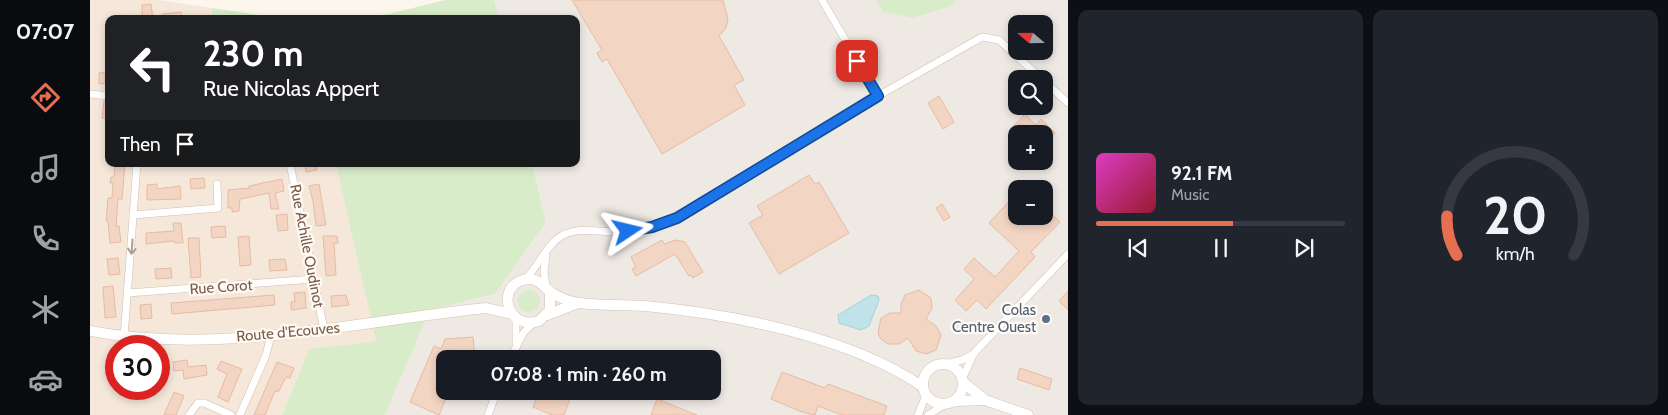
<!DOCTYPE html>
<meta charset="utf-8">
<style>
:root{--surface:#171b24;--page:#20242c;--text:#f1f3f6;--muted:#9ea1a6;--line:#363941;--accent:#e76f51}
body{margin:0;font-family:Cabin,sans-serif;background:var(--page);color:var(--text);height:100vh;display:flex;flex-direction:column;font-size:19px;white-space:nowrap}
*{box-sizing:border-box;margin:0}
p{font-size:16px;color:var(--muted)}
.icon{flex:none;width:28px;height:28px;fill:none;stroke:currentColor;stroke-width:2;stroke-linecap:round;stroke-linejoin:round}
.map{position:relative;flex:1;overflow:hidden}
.drawer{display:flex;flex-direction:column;gap:10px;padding:10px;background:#0d0f14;width:600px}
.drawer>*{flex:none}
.top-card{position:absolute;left:15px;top:15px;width:475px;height:152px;border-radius:10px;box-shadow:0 2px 8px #0003;background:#202124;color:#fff;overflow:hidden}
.needle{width:32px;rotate:290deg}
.buttons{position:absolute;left:918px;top:15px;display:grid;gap:10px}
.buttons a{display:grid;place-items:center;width:45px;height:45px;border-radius:10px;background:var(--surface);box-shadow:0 2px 8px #0003;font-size:25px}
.speed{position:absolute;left:15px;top:335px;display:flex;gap:10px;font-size:25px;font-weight:700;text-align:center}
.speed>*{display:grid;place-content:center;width:65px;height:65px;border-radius:50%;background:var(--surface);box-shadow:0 2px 8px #0003;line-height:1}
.speed .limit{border:8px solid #d22;background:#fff;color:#111}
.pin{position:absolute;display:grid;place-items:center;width:42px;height:42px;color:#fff;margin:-21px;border-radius:10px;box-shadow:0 2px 8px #0006}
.me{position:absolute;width:55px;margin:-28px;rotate:80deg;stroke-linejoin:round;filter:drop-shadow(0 0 4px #0008)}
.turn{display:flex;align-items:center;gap:18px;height:105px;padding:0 15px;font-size:22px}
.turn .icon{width:65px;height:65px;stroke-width:2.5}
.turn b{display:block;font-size:35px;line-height:42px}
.then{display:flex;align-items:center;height:48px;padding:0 15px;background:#0003;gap:10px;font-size:19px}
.drawer .tile{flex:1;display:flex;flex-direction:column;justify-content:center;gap:8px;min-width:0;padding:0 18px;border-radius:10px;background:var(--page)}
.drawer .dial{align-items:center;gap:0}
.dial svg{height:130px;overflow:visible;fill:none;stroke:var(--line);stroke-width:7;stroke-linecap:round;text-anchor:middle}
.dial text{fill:var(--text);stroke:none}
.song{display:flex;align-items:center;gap:15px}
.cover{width:60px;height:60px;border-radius:8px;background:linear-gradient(135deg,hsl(310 70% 55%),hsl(350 70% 35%))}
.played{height:5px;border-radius:2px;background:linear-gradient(90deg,var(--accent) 55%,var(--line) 55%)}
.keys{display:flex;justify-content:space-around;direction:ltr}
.drawer .tiles{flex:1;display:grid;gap:10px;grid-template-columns:repeat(2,1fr)}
.trip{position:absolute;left:346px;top:350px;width:285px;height:50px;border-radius:10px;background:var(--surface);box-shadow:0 2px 8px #0003;font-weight:800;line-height:50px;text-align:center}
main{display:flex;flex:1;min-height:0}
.menu{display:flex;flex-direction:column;width:90px;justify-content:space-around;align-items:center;background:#090b0e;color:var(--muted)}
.menu .icon{width:35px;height:35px}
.menu .active{color:var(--accent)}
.menu b{font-size:22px;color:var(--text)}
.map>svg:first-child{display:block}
.residential{fill:#f5e8da;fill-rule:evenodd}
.industrial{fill:#efe9e4;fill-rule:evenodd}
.green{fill:#d8ecc9}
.water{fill:#bfe3e8;stroke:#a5d3da}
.building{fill:#f3d5c3;stroke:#e6bba3}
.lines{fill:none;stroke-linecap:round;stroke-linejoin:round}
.minor-casing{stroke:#d1beb0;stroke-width:8}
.secondary-casing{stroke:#d6c0b0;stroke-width:11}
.minor{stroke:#fff;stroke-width:7}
.secondary{stroke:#fff;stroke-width:10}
.oneway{stroke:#af9d94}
.route-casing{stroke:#114b97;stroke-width:12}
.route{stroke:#1a73e8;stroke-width:9}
.service-dot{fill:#5c6f8a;stroke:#fffaf3;stroke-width:2}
.labels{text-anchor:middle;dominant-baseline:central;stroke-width:4.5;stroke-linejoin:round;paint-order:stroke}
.street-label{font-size:15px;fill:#7a5c4d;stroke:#fffaf3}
.service-label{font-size:15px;fill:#4e5e75;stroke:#fffaf3;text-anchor:end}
</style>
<main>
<nav class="menu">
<b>07:07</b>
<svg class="icon active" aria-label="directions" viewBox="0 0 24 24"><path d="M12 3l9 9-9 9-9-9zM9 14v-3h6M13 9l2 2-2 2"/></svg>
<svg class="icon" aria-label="music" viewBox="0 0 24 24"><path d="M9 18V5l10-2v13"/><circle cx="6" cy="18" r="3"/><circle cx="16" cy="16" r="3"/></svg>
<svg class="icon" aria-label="phone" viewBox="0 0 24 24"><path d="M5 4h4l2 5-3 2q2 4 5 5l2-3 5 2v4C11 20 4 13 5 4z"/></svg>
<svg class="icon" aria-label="climate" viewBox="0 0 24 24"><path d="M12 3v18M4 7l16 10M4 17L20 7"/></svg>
<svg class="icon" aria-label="car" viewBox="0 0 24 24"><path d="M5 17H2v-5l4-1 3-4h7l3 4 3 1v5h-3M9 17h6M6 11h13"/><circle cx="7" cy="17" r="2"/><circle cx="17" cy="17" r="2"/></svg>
</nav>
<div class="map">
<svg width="978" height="415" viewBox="0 0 978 415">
<rect width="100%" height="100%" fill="#fdf6ec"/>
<path class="residential" d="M0,0H69L122,8V19H19V164H247L286,341L219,349L192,415H0ZM26,346H69V389H26Z"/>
<path class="industrial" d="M404,0H978V415H295L340,310L405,294L456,222L442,164H486V19H409ZM926,24H954V51H926ZM926,79H954V106H926ZM926,134H954V161H926ZM926,189H954V216H926ZM355,359H622V391H355Z"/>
<g class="green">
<polygon points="355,0 404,0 409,19 260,19 299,14"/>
<polygon points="786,0 866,0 861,6 822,18 794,12"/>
<polygon points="122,8 182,17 187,19 122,19"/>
<polygon points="246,164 442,164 456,222 405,294 340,310 295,415 192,415 219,349 286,341"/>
<circle cx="439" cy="301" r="11"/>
</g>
<polygon class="water" points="781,295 788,296 789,300 779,326 771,330 749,323 748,315"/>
<g class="building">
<polygon points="482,0 633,0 638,19 636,28 629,36 654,80 644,85 655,105 572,154 517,59 512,62 507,53 512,50"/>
<polygon points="61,4 63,19 52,19 52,5"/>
<polygon points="91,12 92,19 72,19 72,14"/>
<polygon points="19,72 19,83 9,84 9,73"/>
<polygon points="849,96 864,122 853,129 838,103"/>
<polygon points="14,101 19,101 19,119 12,118"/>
<polygon points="935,114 946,125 951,119 965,133 954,145 954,134 922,134 919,131"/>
<polygon points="25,164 35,164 32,199 28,199 26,226 29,226 31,242 20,243 18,221 16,221 18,198 22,198 23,183 20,183 21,177 24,177"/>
<polygon points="215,164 226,164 227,170 216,172"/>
<polygon points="719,175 725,184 729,182 759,233 689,274 659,223 673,215 667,206"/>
<polygon points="114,178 115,188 101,189 100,179"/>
<polygon points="192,179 194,191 185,193 189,209 181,209 179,193 150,199 149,211 142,212 142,208 138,208 138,190 160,188 159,186"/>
<polygon points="67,184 67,189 90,186 91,199 57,200 57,185"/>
<polygon points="229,184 236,225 226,226 223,201 219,186"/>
<polygon points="926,194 926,216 954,216 954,207 970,222 941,252 945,257 896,309 887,300 876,311 865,300 884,279 874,269 884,258 905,277 929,251 899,223"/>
<polygon points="852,204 860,217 854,221 846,208"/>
<polygon points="197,214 198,230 188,231 186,215"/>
<polygon points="83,223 91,223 93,243 85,243 84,241 56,244 56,233 84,231"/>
<polygon points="135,226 136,237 122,238 121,227"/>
<polygon points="159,236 161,265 150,266 148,237"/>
<polygon points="233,236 247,236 248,243 244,243 246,275 236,276"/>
<polygon points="98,238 109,238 111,277 101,278"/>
<polygon points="572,240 574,244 586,240 595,242 613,272 603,278 601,275 599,276 585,254 546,276 542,269 546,267 541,257"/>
<polygon points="28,258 30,274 19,275 17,259"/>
<polygon points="195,259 197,270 180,271 179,260"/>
<polygon points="81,268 82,278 66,279 65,269"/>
<polygon points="23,286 26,317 15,318 13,287"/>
<polygon points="829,290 841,298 842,308 836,319 846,326 851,335 846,350 836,354 826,351 818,338 809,344 798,344 790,338 788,333 791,318 800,313 811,313 811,304 815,295"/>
<polygon points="978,291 978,310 969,301"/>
<polygon points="215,292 216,308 201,310 201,302 205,302 204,293"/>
<polygon points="184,295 185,305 82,314 81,303"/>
<polygon points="256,295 259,305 242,307 241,296"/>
<polygon points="61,304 62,318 51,319 50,305"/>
<polygon points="383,337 385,359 355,359 355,391 359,391 349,415 320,402 344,346 351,349 355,339"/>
<polygon points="97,360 98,367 116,365 117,375 94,379 93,370 84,371 83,362"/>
<polygon points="131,361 152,369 138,402 128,397 137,374 127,369"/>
<polygon points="187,362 204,368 200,378 196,377 188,392 185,391 175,415 164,415"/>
<polygon points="930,368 962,379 959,390 927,379"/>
<polygon points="692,372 735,388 738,384 797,406 794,415 752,415 728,406 725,415 712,412 681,399"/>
<polygon points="449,391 483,391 474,415 462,415 443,407"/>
<polygon points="84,392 94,396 86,415 74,415"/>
<polygon points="567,399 607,415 561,415"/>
</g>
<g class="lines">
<g class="minor-casing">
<g id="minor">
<polyline points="732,0 788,96 892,37 909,40 952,79"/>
<polyline points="954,81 978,103"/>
<polyline points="0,94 19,96"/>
<polyline points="200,164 234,329"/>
<polyline points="43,215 128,208 127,184"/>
<polyline points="456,255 454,272 456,287"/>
<path d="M435,279C449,267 456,244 473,235C489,227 510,232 527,232C546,231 563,228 580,221L788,96"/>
<polyline points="38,293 224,279"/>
<polyline points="34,337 47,164"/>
<polyline points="426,342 426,319"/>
<polyline points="420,359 434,332 444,323"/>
<polyline points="855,364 872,360 884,354"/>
<polyline points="873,377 884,353 978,254"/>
<polyline points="99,415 108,403 114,403 141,415"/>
<polyline points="150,415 176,355 181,335"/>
<polyline points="398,415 407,391"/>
<polyline points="828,415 836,395"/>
<polyline points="838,415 854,405"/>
</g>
</g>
<g class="secondary-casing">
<g id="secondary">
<path d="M460,292V310L449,321C418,331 405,288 433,280C448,276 452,286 462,293C470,298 481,302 490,303C512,306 533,304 555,306C642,314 761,337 833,387"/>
<polyline points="457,315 488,303"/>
<path d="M0,331C129,356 267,321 396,308L422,314"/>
<circle cx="853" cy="384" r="20"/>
<polyline points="874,383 895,400 938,415"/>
<polyline points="866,401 895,400"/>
</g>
</g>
<use href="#minor" class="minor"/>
<use href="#secondary" class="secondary"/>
</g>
<defs><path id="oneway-shaft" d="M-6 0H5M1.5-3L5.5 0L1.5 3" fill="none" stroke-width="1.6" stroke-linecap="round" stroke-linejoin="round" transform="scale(1.25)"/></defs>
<use class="oneway" href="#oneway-shaft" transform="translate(42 247) rotate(94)"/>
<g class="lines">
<g class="route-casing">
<polyline id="route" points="538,231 562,227 587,218 788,96 767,61"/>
</g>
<use href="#route" class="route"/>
</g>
<circle class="service-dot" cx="956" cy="319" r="5"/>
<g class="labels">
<g class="street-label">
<text transform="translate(217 246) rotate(79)">Rue Achille Oudinot</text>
<text transform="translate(131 287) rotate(-4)">Rue Corot</text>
<text transform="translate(198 332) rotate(-5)">Route d'Ecouves</text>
</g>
<g class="service-label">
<text x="946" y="310">Colas<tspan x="946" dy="17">Centre Ouest</tspan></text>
</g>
</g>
</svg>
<div class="buttons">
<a><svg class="needle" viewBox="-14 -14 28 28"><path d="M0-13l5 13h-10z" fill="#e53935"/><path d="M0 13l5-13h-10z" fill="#9ea1a6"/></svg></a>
<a><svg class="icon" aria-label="search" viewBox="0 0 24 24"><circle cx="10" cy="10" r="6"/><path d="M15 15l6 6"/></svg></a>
<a>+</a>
<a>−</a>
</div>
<div class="speed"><div class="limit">30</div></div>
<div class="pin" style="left:767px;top:61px;background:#d93025"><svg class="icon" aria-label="arrive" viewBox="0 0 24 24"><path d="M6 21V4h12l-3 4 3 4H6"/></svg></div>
<svg class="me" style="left:538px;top:231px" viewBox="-20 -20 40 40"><path d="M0-17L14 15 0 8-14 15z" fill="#1a73e8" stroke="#fff" stroke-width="4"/></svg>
<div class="trip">07:08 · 1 min · 260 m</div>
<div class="top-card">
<div class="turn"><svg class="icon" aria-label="left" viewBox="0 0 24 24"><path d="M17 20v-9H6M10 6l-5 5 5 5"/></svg><div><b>230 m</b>Rue Nicolas Appert</div></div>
<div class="then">Then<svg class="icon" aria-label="arrive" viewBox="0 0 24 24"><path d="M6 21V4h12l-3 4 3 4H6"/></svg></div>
</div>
</div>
<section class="drawer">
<div class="tiles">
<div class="tile">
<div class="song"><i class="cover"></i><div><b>92.1 FM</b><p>Music</p></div></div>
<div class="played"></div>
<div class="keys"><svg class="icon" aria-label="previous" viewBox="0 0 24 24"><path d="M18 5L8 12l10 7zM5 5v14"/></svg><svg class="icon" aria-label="pause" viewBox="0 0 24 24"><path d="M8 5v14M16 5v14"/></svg><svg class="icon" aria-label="next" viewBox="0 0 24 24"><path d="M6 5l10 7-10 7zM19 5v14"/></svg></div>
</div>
<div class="tile dial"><svg viewBox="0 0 100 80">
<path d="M14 69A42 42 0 1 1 86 69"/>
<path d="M14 69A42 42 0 0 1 8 45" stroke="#e76f51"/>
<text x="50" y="56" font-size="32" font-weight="700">20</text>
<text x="50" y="72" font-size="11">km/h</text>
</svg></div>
</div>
</section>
</main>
